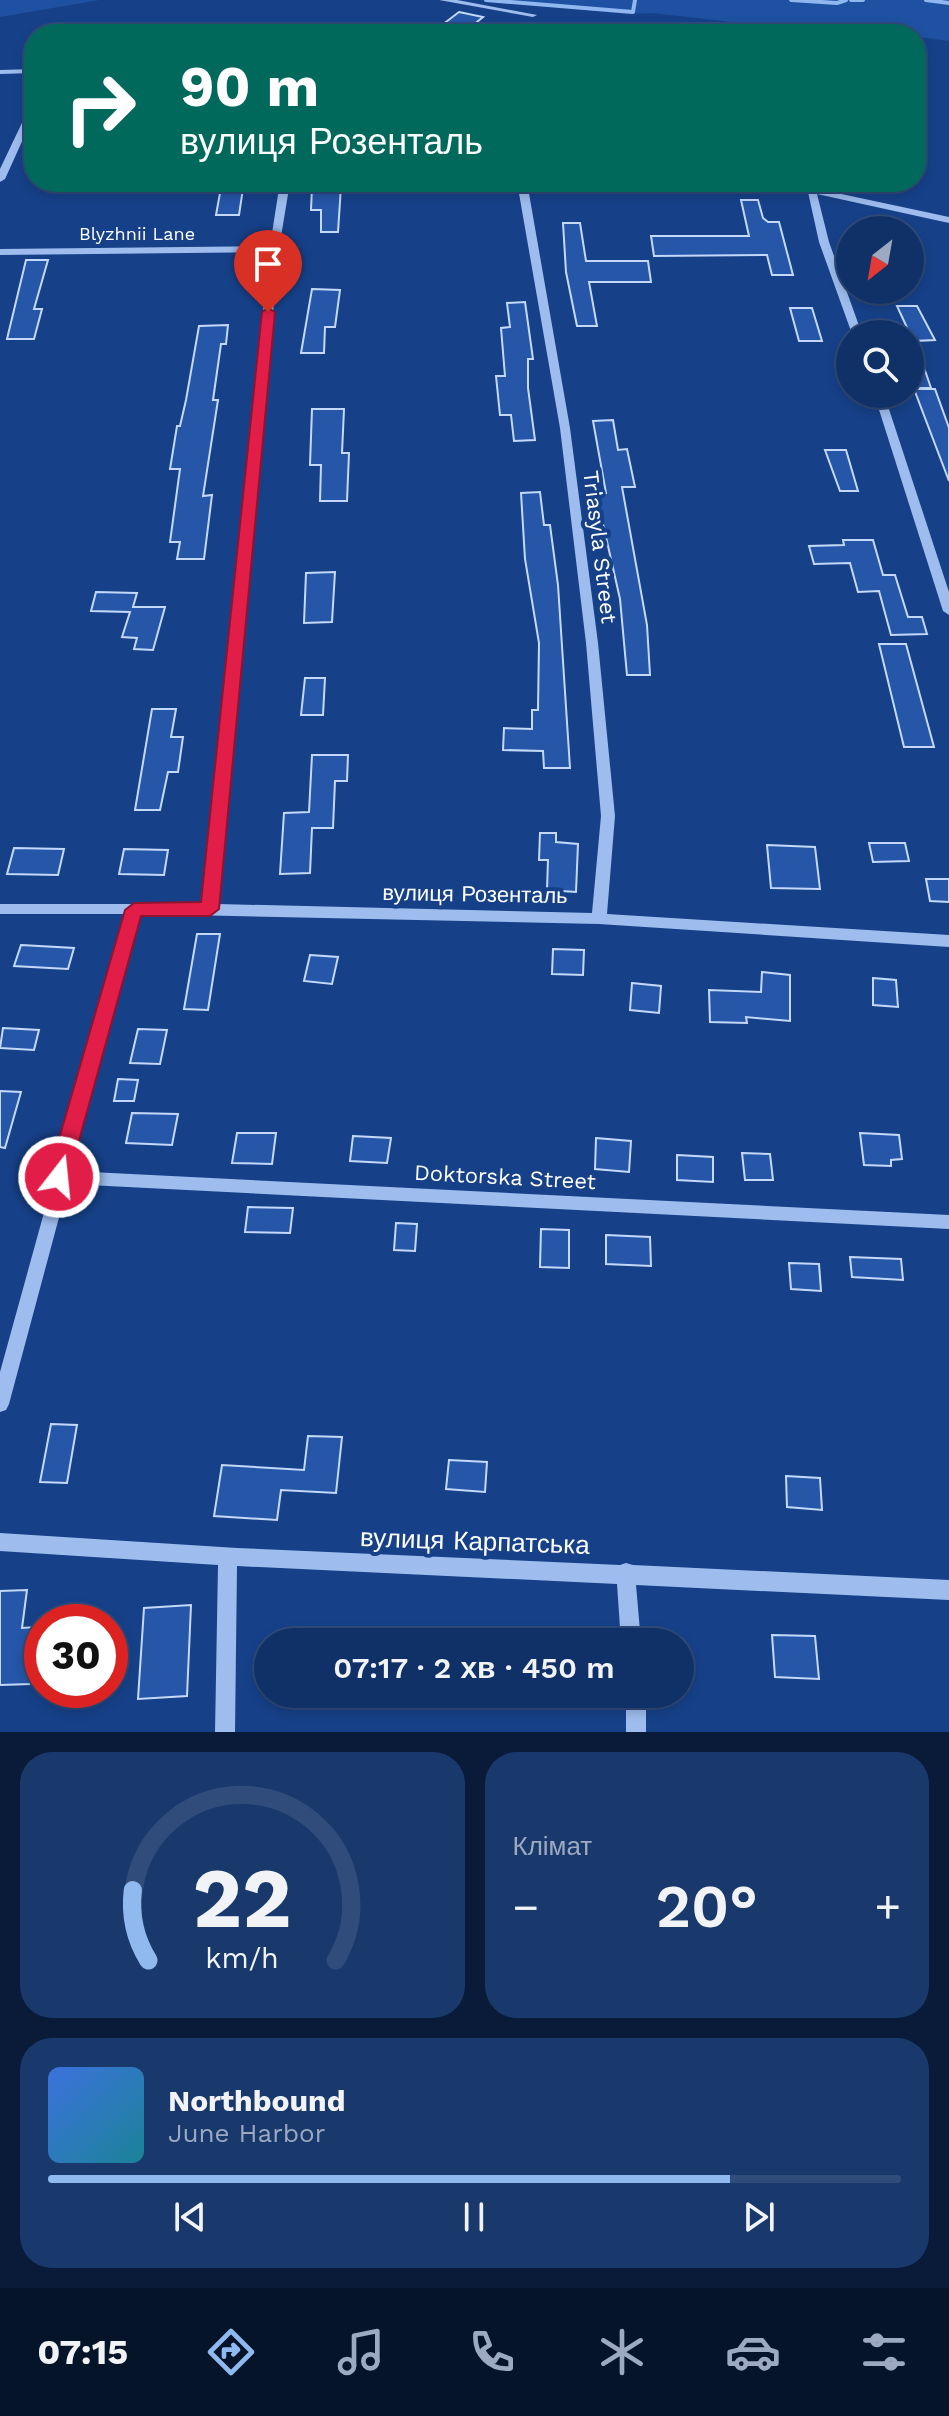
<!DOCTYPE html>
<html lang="uk">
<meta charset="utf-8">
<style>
:root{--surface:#103167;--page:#19396d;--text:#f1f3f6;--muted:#9ca9c0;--line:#304c7b;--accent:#90b9f0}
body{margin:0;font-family:"Work Sans",sans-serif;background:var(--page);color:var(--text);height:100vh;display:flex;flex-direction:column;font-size:30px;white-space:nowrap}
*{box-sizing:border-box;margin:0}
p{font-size:26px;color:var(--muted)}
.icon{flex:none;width:44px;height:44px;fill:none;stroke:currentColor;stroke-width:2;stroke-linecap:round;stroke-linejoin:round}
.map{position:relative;height:1732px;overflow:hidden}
.drawer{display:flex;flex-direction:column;gap:20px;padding:20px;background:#091b39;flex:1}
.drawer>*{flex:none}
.hud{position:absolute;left:24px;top:24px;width:902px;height:168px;border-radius:32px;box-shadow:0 4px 12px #0003,0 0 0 2px var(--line);background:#00695c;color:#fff;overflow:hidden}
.needle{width:52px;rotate:211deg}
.controls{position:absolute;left:836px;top:216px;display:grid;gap:16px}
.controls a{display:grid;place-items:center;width:88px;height:88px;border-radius:50%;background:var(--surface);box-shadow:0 4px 12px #0003,0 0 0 2px var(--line);font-size:40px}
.speed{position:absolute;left:24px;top:1604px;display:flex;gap:16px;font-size:40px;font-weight:700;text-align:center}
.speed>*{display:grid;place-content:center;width:104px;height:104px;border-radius:50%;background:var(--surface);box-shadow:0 4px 12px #0003,0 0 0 2px var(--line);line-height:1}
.speed .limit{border:12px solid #d22;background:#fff;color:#111}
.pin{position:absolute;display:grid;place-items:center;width:68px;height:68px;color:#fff;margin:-82px -34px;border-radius:50% 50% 50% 0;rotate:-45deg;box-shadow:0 0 8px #0007}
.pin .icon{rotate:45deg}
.me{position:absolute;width:88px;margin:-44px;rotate:16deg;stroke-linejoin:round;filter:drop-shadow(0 0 6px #0008)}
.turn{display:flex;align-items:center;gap:28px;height:168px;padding:0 24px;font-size:36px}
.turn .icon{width:104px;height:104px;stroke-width:2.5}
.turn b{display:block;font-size:56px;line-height:68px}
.big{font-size:60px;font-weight:600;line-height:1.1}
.drawer .card{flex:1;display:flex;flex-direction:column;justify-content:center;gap:12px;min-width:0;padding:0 28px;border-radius:32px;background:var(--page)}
.drawer .dial{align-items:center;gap:0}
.dial svg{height:208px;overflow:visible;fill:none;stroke:var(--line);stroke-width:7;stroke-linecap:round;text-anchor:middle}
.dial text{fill:var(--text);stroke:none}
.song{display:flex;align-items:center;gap:24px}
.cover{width:96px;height:96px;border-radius:12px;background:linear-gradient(135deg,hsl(220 70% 55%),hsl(190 70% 35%))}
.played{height:8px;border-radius:4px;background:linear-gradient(90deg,var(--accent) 80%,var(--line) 80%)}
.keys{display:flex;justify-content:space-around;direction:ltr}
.heat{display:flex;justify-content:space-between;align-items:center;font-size:44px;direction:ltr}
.drawer .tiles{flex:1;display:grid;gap:20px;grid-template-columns:1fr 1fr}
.card:last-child{grid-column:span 2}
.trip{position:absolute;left:254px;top:1628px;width:440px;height:80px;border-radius:40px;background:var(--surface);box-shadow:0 4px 12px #0003,0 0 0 2px var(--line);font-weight:600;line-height:80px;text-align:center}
.dock{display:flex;height:128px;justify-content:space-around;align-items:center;background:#061429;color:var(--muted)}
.dock .icon{width:56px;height:56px}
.dock .selected{color:var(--accent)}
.dock b{font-size:36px;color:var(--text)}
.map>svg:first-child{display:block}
.green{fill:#1f51a3}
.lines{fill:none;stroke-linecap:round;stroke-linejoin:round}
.stream{stroke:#91b7f1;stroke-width:4}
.building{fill:#2556a8;stroke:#c4d9fa;stroke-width:2}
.minor{fill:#9ebdee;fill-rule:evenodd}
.route{fill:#e11d48;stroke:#92132f;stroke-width:2}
.labels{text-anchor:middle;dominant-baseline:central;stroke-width:8;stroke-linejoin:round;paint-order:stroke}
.far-street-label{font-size:18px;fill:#fff;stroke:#164189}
.street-label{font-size:22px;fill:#fff;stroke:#164189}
.near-street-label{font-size:26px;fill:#fff;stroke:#164189}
</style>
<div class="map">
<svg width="949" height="1732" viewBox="0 0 949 1732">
<rect width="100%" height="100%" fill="#164189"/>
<g class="green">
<polygon points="0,0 99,0 0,17"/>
<polygon points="481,0 949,0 949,41 853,28 801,30 653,13 628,14"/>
</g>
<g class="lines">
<g class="stream">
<polyline points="486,0 633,12 635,0"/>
<polyline points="791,0 837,3 846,0"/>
<polyline points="851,0 863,0"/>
<polyline points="926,0 949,3"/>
</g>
</g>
<g class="building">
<polygon points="459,12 483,17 466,31 442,25"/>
<polygon points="222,182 244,182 239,215 216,215"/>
<polygon points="341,186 338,232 321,232 321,210 311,210 312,187"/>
<polygon points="741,200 758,200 763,218 768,222 779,222 793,275 772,275 767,255 654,256 651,236 749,236"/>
<polygon points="563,223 580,223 586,261 648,261 651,282 589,282 597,326 577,326 566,272"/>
<polygon points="26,260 48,260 34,309 42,309 34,339 7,339"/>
<polygon points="312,289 340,290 335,327 325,327 324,353 301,353"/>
<polygon points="525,302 533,359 528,359 528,388 535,440 514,441 511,415 500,415 496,376 505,376 501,328 510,327 507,303"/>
<polygon points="897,306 917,306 935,340 915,341 931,388 910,388 910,334"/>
<polygon points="790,308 812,308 822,341 799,341"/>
<polygon points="228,325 226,344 221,344 213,400 218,400 203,496 212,495 204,559 177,559 180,542 170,542 180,469 170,469 177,426 180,426 186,400 199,326"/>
<polygon points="914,389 935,389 949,428 949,481"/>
<polygon points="312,409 344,409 342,453 349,453 347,501 320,501 321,465 310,465"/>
<polygon points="613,420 618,450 627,449 635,487 622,487 647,625 650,675 627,675 620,599 596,493 606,493 593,421"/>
<polygon points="825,450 846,450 858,491 840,491"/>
<polygon points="540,492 544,525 550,525 558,585 570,768 544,768 543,751 503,750 504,728 532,729 532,710 538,710 539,643 525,559 521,493"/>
<polygon points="843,540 873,540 883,575 895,575 908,617 922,617 927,634 891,635 879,591 858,592 850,563 814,564 809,546 844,545"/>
<polygon points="335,572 332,622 304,623 306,573"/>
<polygon points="96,592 137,593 133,607 165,607 153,650 134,649 137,638 122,637 130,612 91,611"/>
<polygon points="879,644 906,644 934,747 904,747"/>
<polygon points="305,678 325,678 323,715 301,715"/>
<polygon points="152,709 176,709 171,737 183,737 178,772 168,772 160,810 135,810"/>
<polygon points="312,755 348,755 347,781 335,781 333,828 312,828 310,873 280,874 284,813 309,812"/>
<polygon points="540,833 556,833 556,842 578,844 576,892 547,890 548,860 539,860"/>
<polygon points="869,843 905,843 909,861 873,862"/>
<polygon points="767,845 815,847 820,889 771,888"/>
<polygon points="14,848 64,849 58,875 7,874"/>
<polygon points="124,849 168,850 164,875 119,874"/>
<polygon points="926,879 949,879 949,902 930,901"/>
<polygon points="197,934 220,934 208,1010 184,1009"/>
<polygon points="21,945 74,948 68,969 14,966"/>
<polygon points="553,949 584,950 583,975 552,974"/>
<polygon points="310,955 338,957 332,984 304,981"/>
<polygon points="762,972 790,975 790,1021 746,1017 747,1023 710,1022 709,990 761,992"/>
<polygon points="873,978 896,980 898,1007 873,1005"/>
<polygon points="632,983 661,986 659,1013 630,1010"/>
<polygon points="3,1028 39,1030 34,1050 0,1048"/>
<polygon points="138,1029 167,1030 160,1064 130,1063"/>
<polygon points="118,1079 138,1080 134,1101 114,1101"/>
<polygon points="0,1091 21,1092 5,1148 0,1147"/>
<polygon points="132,1113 178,1114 172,1145 126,1143"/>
<polygon points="237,1133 276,1133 272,1164 232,1163"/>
<polygon points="860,1133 899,1135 902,1159 891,1160 891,1166 864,1165"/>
<polygon points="353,1136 391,1138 387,1163 350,1161"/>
<polygon points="596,1138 631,1141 629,1172 595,1169"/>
<polygon points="742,1153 770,1154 773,1180 745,1180"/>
<polygon points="677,1155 713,1157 713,1182 677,1180"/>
<polygon points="248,1207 293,1208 290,1233 245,1232"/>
<polygon points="396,1223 417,1224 415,1251 394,1250"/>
<polygon points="541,1229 569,1230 569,1268 540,1267"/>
<polygon points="606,1235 650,1237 651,1266 606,1264"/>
<polygon points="850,1257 901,1259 903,1280 852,1277"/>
<polygon points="789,1263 819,1264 821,1291 791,1289"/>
<polygon points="51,1424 77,1425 67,1483 40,1482"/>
<polygon points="308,1436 342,1437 336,1493 281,1490 277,1520 214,1516 222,1465 304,1470"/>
<polygon points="449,1460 487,1462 485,1492 446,1489"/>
<polygon points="786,1476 820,1478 822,1510 787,1507"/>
<polygon points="27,1590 22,1628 36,1627 30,1684 0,1685 0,1591"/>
<polygon points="191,1605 187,1696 138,1699 144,1608"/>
<polygon points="772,1635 815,1636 819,1679 775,1677"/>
</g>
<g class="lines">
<g class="minor">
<polygon points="439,0 457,0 537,15 533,17"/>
<polygon points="34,69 34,73 0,74 0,70"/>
<polygon points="34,103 34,115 5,179 0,182 0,169 30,106"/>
<polygon points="280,182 290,182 279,249 218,904 592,913 601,816 586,643 560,428 517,182 527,182 570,428 598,643 615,816 607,914 949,935 949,947 599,924 140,914 71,1171 949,1215 949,1229 68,1184 9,1404 6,1410 0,1412 0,1372 53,1180 51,1177 55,1172 126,914 0,914 0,904 203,904 269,252 0,255 0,249 270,246"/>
<polygon points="771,182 788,182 810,187 814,182 822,182 818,189 949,217 949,223 817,194 829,242 862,334 852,334 819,242 808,192"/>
<polygon points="874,394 884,394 949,592 949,615 943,611"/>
<polygon points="0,1533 237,1548 620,1565 626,1563 633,1565 949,1580 949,1600 636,1585 641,1642 621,1642 617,1584 237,1566 235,1732 215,1732 218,1565 0,1551"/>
<rect x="626" y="1694" width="20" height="38"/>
</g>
</g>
<polygon class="route" points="268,308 275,312 219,909 210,916 141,916 69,1177 66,1183 51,1183 48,1177 125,910 134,903 201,902 262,312"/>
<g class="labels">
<g class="far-street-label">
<text x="137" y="233">Blyzhnii Lane</text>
</g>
<g class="street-label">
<text transform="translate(600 547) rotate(83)">Triasyla Street</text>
<text transform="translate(475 894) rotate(1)">вулиця Розенталь</text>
<text transform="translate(505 1177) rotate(3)">Doktorska Street</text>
</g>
<g class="near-street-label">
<text transform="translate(475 1541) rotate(2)">вулиця Карпатська</text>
</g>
</g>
</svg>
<div class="controls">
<a><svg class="needle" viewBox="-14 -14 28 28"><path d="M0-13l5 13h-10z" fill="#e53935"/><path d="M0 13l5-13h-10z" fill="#9ca9c0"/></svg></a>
<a><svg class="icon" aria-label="search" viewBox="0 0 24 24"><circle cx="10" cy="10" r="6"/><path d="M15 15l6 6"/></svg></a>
</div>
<div class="speed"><div class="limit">30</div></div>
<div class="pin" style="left:268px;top:312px;background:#d93025"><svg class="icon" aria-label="arrive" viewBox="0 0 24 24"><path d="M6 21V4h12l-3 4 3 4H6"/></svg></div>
<svg class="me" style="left:59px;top:1177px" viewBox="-20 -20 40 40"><circle r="17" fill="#e11d48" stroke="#fff" stroke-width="3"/><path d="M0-11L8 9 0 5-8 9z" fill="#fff"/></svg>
<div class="trip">07:17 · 2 хв · 450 m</div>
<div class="hud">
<div class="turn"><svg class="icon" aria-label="right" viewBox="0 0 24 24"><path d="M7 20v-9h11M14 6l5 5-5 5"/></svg><div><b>90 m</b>вулиця Розенталь</div></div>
</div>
</div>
<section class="drawer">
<div class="tiles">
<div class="card dial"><svg viewBox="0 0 100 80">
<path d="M14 69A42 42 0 1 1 86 69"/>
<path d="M14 69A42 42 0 0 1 8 42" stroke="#90b9f0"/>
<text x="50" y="56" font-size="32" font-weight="700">22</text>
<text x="50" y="72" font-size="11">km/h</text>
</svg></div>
<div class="card"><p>Клімат</p>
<div class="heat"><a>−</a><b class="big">20°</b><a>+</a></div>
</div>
<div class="card">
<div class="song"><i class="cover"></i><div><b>Northbound</b><p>June Harbor</p></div></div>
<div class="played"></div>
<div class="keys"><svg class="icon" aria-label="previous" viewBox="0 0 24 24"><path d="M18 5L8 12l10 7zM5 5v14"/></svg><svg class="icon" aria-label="pause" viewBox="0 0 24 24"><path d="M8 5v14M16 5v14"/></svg><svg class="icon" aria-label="next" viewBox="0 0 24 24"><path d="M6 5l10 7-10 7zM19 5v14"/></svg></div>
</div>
</div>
</section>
<nav class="dock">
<b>07:15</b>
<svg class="icon selected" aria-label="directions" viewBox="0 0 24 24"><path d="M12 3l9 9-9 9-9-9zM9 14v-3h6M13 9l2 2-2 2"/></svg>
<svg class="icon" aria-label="music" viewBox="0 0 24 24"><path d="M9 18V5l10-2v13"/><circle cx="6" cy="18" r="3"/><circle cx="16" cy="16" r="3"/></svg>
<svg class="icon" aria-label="phone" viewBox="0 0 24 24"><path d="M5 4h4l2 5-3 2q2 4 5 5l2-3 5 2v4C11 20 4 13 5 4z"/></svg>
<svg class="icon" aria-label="climate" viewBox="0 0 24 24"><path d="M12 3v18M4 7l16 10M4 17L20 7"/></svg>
<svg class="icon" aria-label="car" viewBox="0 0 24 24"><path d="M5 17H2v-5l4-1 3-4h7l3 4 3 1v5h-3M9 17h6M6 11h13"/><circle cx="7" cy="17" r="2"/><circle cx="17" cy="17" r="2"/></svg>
<svg class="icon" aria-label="filters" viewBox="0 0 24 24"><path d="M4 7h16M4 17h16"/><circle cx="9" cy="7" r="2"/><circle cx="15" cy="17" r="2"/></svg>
</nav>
